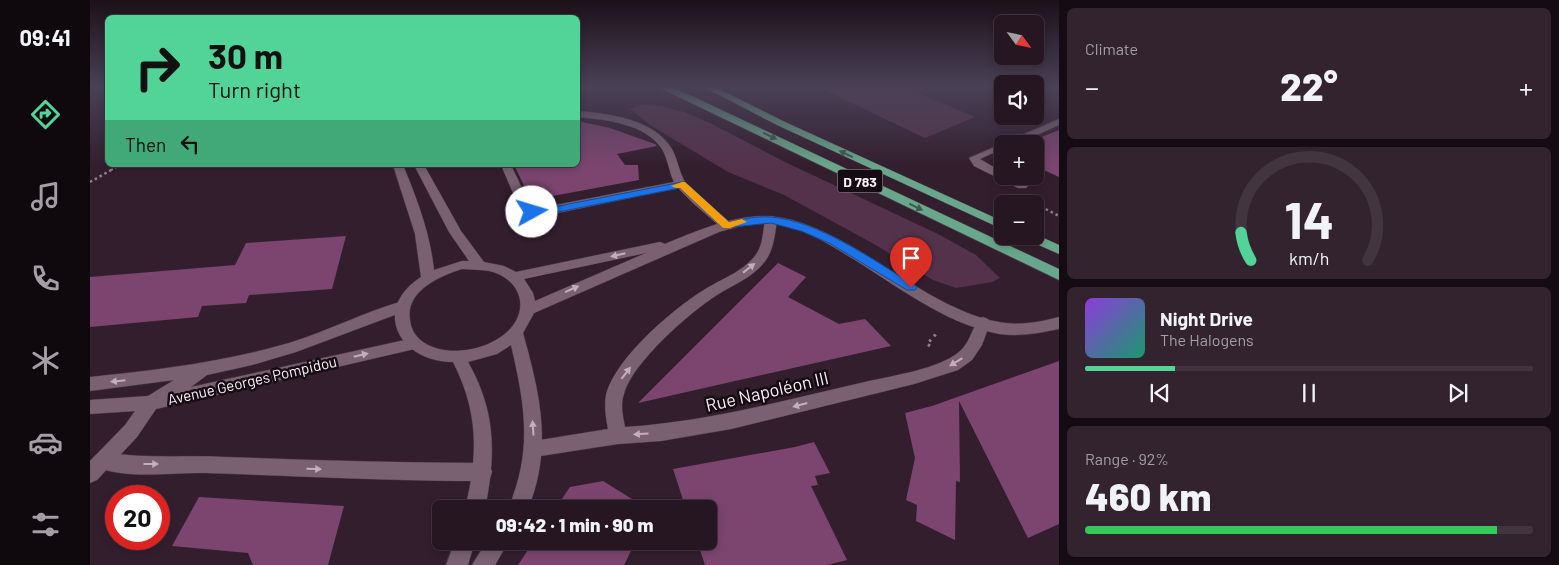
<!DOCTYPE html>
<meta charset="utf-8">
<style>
:root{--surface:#261622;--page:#32232f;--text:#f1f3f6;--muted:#a49fa5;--line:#423540;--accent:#52d397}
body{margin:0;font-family:Barlow,sans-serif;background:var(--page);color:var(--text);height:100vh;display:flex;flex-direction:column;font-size:19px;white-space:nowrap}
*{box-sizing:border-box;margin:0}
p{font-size:16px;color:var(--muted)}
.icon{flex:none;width:28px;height:28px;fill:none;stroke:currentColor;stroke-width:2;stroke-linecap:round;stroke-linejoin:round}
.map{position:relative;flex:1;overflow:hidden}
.drawer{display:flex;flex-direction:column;gap:8px;padding:8px;background:#150c13;width:500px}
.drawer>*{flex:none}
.hud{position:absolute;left:15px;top:15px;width:475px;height:152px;border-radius:8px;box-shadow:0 2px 8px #0003,0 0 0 1px var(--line);background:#52d397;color:#111;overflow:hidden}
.needle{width:32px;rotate:123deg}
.fabs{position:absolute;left:904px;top:15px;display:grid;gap:10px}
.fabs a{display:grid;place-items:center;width:50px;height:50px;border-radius:8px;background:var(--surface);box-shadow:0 2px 8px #0003,0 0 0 1px var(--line);font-size:25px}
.speed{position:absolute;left:15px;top:485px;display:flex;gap:10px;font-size:25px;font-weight:700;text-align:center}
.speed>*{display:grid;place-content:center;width:65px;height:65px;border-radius:50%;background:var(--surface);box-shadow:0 2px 8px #0003,0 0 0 1px var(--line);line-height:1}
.speed .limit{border:8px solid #d22;background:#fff;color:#111}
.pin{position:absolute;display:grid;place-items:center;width:42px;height:42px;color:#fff;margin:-51px -21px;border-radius:50% 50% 50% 0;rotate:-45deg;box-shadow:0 0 5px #0007}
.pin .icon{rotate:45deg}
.me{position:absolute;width:55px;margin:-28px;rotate:84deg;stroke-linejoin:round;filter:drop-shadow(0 0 4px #0008)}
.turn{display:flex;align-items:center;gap:18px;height:105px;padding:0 20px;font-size:22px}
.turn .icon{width:65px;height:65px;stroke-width:2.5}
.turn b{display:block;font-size:35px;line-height:42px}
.then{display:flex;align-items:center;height:48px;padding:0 20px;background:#0003;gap:10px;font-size:19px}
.big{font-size:38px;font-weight:800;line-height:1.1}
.drawer .card{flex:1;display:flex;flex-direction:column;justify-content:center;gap:8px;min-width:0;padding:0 18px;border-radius:8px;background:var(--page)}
.drawer .dial{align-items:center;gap:0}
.dial svg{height:130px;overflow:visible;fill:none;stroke:var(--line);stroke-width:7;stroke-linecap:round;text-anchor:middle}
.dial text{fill:var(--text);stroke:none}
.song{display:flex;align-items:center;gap:15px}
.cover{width:60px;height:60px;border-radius:8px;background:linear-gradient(135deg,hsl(270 70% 55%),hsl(160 70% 35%))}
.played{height:5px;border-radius:2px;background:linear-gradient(90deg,var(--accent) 20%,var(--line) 20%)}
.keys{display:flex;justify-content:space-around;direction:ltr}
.heat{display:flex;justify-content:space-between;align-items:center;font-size:28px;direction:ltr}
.charge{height:8px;border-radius:4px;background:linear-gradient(90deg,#34c759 92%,var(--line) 0)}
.trip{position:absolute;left:342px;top:500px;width:285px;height:50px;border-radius:8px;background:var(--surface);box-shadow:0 2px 8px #0003,0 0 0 1px var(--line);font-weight:800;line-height:50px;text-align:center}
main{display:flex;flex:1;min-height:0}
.dock{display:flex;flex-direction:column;width:90px;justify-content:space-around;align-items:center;background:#0f090e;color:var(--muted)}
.dock .icon{width:35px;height:35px}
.dock .on{color:var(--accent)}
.dock b{font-size:22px;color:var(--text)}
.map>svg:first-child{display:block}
.green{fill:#54324c}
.building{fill:#7b456f}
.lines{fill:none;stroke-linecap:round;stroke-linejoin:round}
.service-casing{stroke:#4c3b48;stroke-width:1}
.minor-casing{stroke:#4c3b48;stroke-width:1}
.tertiary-casing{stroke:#4c3b48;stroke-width:1}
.primary-casing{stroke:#4c3b48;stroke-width:1}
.path-far2{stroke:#907e8b;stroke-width:2;stroke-dasharray:2 2.5;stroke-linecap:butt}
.path-far1{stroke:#907e8b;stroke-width:2.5;stroke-dasharray:2.5 3;stroke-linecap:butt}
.path{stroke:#907e8b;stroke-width:3;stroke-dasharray:2.5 4.5;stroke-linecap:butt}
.service{fill:#796172;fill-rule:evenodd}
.minor{fill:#796172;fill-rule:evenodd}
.tertiary{fill:#796172;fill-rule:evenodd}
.primary{fill:#68a78b;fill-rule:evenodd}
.oneway{fill:#3e5a4f}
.oneway2{fill:#c2afbc}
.route{fill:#1a73e8;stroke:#114b97}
.slow{fill:#f59e0b}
.labels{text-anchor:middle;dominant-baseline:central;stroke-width:5;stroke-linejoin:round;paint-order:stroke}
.shield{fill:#150c13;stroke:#b7aab3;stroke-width:1}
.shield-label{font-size:14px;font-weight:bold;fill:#fdeef8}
.street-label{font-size:15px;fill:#fdeef8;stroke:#150c13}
.near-street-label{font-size:18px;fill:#fdeef8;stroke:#150c13}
</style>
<main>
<nav class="dock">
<b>09:41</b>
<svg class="icon on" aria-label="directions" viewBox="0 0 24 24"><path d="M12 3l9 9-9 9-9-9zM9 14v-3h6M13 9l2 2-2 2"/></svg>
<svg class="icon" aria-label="music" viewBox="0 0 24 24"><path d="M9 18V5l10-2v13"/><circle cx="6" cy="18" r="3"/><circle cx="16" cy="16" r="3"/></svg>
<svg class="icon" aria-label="phone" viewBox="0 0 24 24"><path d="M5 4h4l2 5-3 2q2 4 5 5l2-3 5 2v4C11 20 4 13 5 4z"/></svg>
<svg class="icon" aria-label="climate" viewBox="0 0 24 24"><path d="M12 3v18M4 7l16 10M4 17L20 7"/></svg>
<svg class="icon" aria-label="car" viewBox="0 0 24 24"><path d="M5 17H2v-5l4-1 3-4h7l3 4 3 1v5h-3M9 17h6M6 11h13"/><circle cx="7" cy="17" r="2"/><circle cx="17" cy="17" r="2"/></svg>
<svg class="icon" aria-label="filters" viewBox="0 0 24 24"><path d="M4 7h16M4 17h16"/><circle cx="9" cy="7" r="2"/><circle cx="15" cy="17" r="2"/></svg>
</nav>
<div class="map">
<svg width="969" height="565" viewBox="0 0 969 565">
<rect width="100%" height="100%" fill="#331e2e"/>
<g class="green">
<polygon points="728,87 814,87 885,117 835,138"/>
<polygon points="552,105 570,106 594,112 620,123 695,162 848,234 886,255 910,278 902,282 866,288 843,280 784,244 694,195 638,172 560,125 540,109"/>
</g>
<g class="building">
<polygon points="488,121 520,128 565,144 567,146 527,154 535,165 548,165 549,180 441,200 424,165 488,165"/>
<polygon points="969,130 969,177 945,166 945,144 935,144"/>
<polygon points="256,236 242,289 159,295 156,303 112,306 108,317 0,327 0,277 145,265 156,243"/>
<polygon points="688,263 716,277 698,297 749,324 775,319 801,346 548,403"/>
<polygon points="969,361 969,524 938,538 869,401 870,482 866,481 865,540 826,521 827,505 816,500 825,458 815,413 842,406"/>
<polygon points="724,442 740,473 725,476 728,485 721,486 757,560 737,565 615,565 607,541 619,541 619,509 596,509 583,469 705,447"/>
<polygon points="513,481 558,509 465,509 480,487"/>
<polygon points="109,497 254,506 238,565 163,565 158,553 82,546"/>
<polygon points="444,541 546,541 534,565 428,565"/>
</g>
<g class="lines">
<g class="service-casing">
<g id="service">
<path d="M488,111C520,114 564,119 582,149C588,160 589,172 595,182C606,199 626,211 641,223L643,226L641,229H633L603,203L588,188L453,216H438L429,207L411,165H421L440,205L445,209L584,182C579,172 578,159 572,149C555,123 516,120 488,117Z"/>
<path d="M13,452C53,459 94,455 134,457C221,460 307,463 393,463L400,466L402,472L400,478L393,481C300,481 208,476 116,473C81,472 40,480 6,467L4,461L6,455Z"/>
</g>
</g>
<g class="minor-casing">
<g id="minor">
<path d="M969,119V125L927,144H912V149L890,159L912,172V176C922,176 931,179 938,186L936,188H928L884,166L879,158Z"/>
<path d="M681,216L687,220C685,234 684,248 676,260C664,277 644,284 627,295C600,312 542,363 534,394C530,404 533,417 535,427C617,422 696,400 775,382C801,376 849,369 869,352C879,344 882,330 888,319L893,317L898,319L900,323L892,345L882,360L868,370L824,384L641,429L571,441L528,444L444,457L438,455L435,449L438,443L444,441L518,429C516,419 514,406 516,395C526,357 584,308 617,288C634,278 656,270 667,253C673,244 673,231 675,220Z"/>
<path d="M313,301L318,302L320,306L318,310L206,352L162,365L117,375L101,387L324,338L329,340L332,344L329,348L66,409L47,437L7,480L0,483V461L35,425L45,411L0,414V400L58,396L84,380L0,391V377C67,370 134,362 199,343C238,331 274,312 313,301Z"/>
</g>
</g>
<g class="tertiary-casing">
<g id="tertiary">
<path d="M303,165H313C327,199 340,233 344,270L372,261H379L359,232L324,165H334L371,231L394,262L414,266L426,272L570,242L575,244C606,231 639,217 673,216C699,216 725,227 748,239C799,265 852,312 909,322C929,326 950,322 969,317V329C950,333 929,337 909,334C852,323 804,283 755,254C734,241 710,227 685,224C666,222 648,226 629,232L444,313L433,333C450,395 463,447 438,509H418C443,450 435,405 421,345L407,354L378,362C406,411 406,454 395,509H375C388,455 389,413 363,362C309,362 281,309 331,277L325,234ZM556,253L445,301L443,293L434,279ZM372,269C384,270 396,269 406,273C431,283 438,308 421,328C402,350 358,359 333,342C325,336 321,329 320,320C315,291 350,276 372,269Z"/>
<polygon points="365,541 385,541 378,565 356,565"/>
<polygon points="397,541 419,541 405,565 382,565"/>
</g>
</g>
<g class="primary-casing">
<g id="primary">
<polygon points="568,87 580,87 604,97 969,269 969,280"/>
<polygon points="614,87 625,87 693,121 912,221 912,229 687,125"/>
<polygon points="945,234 969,245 969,254 935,239 933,236 945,236"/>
</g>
</g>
<polyline class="path-far2" points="21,170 30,165"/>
<g class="path-far1">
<polyline points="0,182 23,169"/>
<polyline points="946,204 969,216"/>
</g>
<polyline class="path" points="840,346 837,344 847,333"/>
<use href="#service" class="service"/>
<use href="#minor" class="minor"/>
<use href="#tertiary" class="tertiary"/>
<use href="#primary" class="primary"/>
</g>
<defs><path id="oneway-solid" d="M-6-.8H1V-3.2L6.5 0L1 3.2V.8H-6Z" transform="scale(1.25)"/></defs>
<g class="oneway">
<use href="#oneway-solid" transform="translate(680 136) rotate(26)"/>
<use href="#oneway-solid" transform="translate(756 154) rotate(-155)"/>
<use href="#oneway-solid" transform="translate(826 207) rotate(26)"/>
</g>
<g class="oneway2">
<use href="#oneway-solid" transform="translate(528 255) rotate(167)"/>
<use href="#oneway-solid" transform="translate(659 268) rotate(-38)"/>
<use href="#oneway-solid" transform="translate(482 289) rotate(-24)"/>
<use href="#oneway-solid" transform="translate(271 355) rotate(-13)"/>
<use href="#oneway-solid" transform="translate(866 362) rotate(149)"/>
<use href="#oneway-solid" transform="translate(536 373) rotate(-52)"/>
<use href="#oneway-solid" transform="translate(28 381) rotate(174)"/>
<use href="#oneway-solid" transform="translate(710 405) rotate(165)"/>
<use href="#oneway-solid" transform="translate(443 428) rotate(-94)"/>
<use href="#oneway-solid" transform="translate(551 434) rotate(177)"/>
<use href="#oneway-solid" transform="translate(61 464)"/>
<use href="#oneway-solid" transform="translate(224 469) rotate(2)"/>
</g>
<linearGradient id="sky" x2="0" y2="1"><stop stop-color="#1c1019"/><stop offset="0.52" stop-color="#4a4157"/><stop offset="1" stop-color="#4a4157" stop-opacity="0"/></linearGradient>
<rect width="969" height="166" fill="url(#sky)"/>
<path class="route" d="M592,182H595L639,222C652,219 666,216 680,217C728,220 784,261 825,285L827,288L825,290H817L739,243L711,231L681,223L633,228L590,188L453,215H442L437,212L442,210L453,209Z"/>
<polygon class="slow" points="592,182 595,182 639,222 652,219 657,222 640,228 633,228 590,188 586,188 581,186"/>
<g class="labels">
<rect class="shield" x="747.5" y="169.5" width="45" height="23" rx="4"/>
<g class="shield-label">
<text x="770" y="181">D 783</text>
</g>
<g class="street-label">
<text transform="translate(162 380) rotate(-13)">Avenue Georges Pompidou</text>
</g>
<g class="near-street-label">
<text transform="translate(677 391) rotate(-13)">Rue Napoléon III</text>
</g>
</g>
</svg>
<div class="fabs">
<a><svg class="needle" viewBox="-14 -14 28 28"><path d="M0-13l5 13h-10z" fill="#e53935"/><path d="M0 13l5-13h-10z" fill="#a49fa5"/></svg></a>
<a><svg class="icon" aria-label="sound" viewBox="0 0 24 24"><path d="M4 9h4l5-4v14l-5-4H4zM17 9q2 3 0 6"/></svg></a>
<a>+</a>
<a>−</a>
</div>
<div class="speed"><div class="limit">20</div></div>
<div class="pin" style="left:821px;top:288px;background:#d93025"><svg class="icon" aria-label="arrive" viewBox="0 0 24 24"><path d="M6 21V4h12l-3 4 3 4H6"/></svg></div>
<svg class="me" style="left:442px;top:212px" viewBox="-20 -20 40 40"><circle r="19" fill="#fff"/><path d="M0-13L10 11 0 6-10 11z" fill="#1a73e8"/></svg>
<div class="trip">09:42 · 1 min · 90 m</div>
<div class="hud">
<div class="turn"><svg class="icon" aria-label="right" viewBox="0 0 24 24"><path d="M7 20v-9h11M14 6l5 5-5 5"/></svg><div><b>30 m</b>Turn right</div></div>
<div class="then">Then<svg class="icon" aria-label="left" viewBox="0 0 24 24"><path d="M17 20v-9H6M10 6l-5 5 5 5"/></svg></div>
</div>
</div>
<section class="drawer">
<div class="card"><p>Climate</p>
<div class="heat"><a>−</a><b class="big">22°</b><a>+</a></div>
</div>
<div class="card dial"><svg viewBox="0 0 100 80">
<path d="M14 69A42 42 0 1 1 86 69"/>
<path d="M14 69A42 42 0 0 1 8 52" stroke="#52d397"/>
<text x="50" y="56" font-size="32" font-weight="700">14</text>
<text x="50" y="72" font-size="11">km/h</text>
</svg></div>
<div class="card">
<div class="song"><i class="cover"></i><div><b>Night Drive</b><p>The Halogens</p></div></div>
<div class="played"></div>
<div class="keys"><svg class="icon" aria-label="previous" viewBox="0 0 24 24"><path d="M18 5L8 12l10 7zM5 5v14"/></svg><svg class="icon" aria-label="pause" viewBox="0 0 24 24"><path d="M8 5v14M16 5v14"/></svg><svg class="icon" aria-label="next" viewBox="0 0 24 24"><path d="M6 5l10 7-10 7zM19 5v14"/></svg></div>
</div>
<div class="card"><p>Range · 92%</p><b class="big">460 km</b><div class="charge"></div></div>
</section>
</main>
